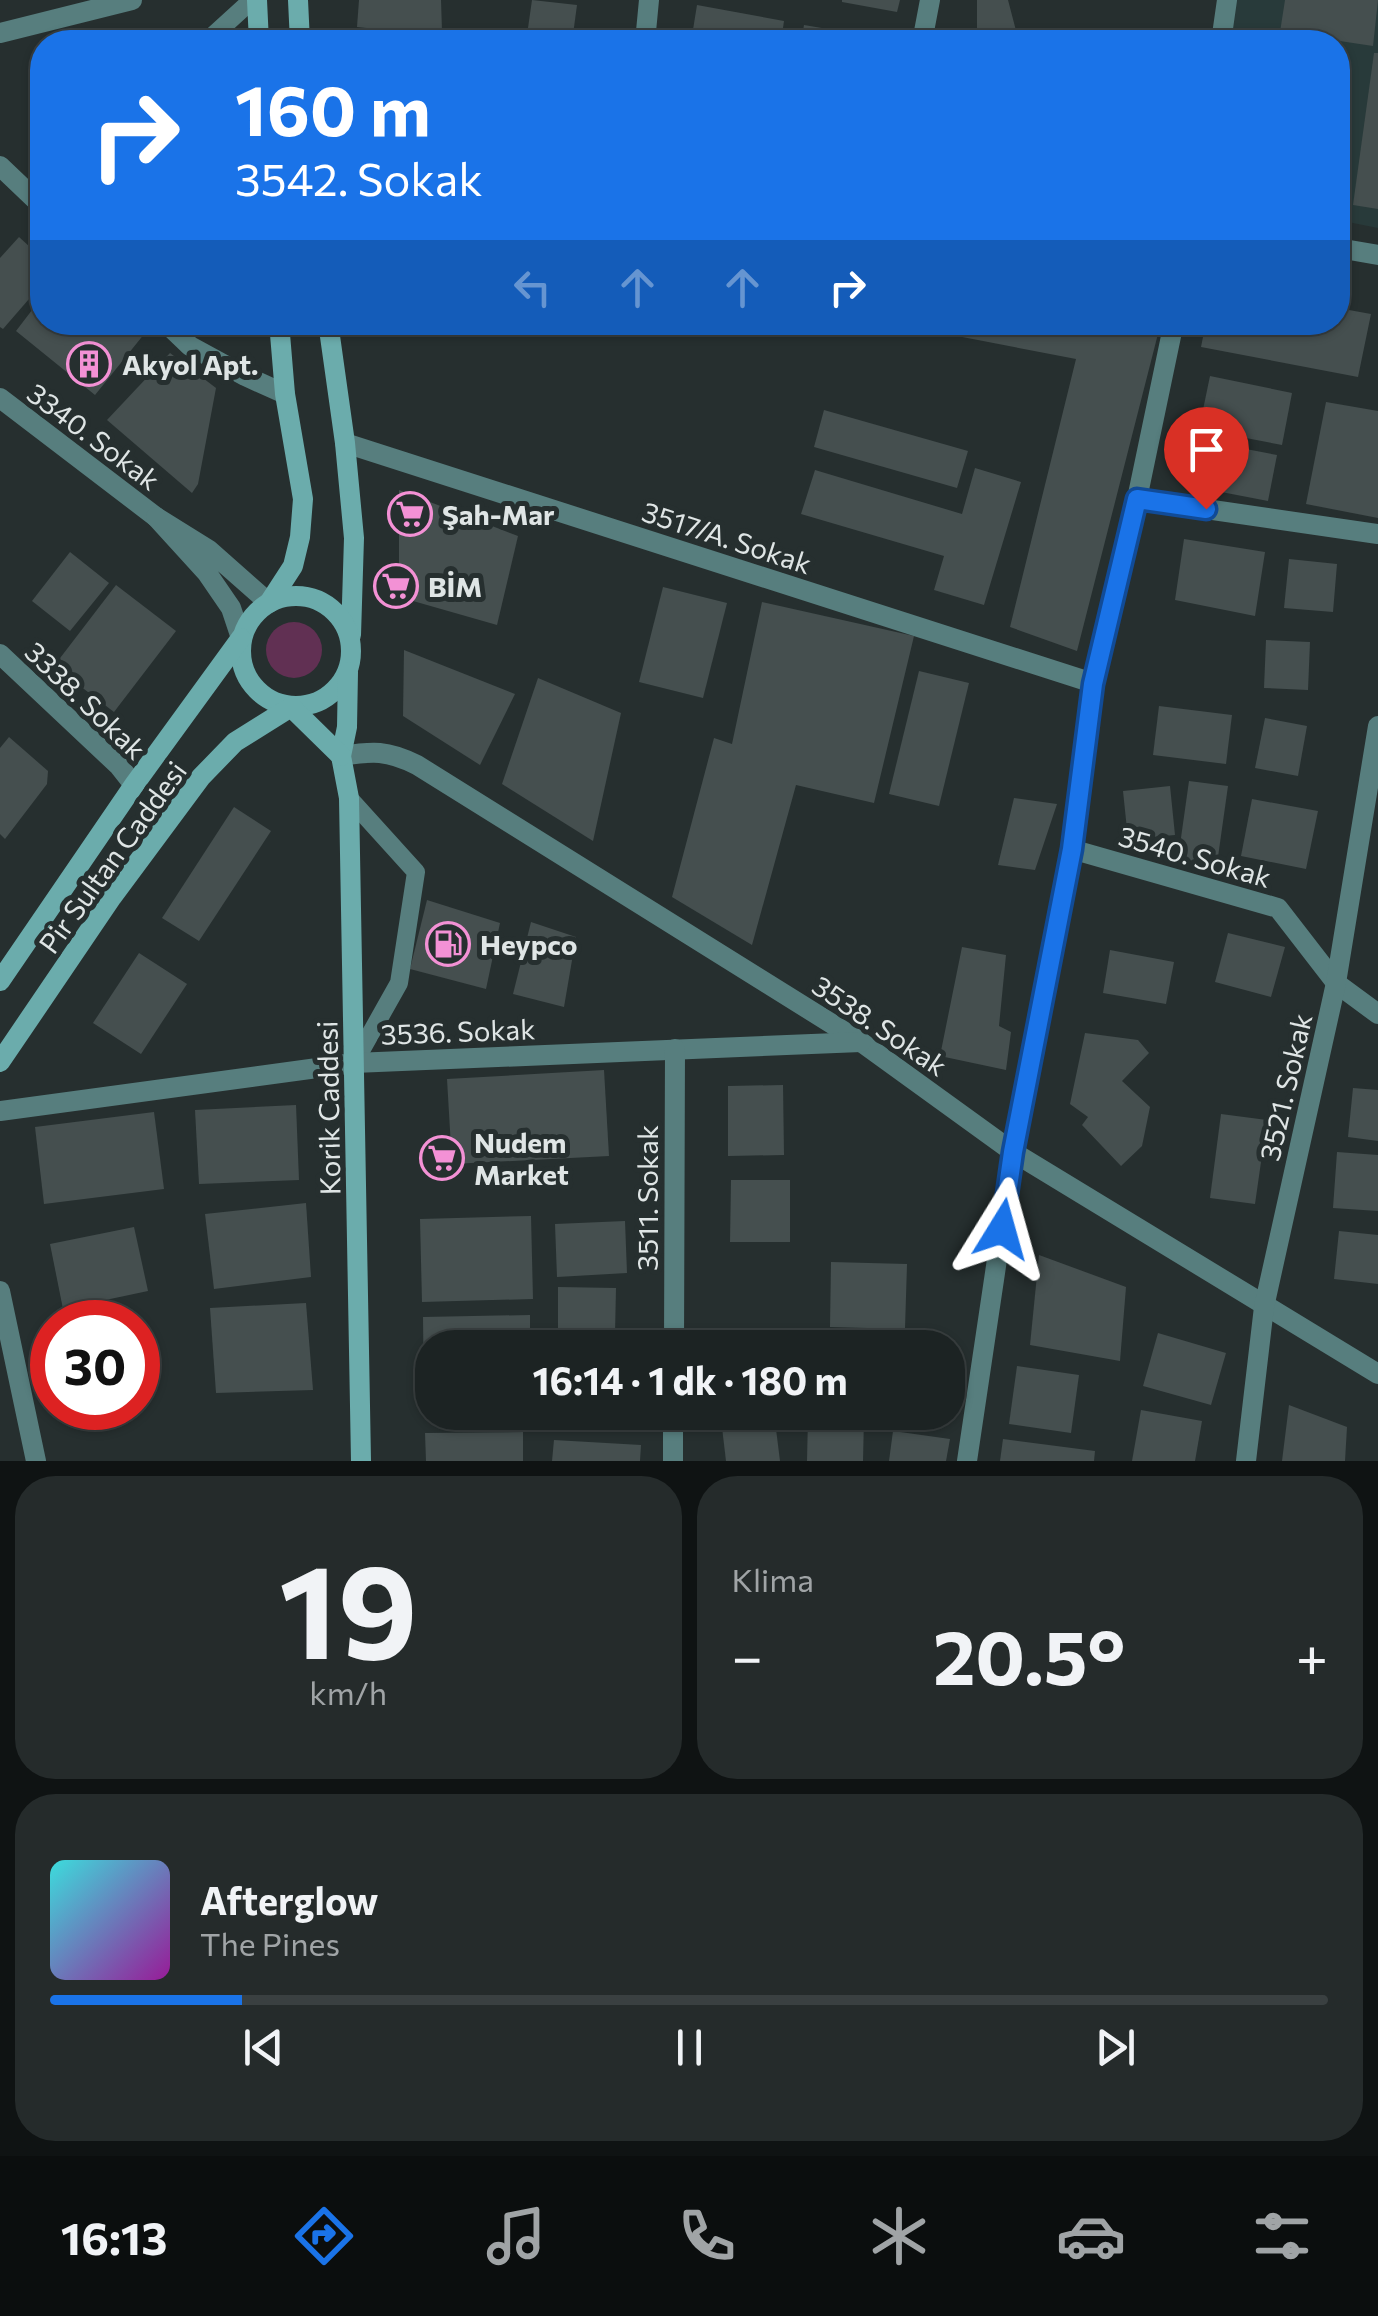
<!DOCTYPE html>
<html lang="tr">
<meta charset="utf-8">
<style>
:root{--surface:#1c2323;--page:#252b2b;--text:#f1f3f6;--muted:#a0a4a6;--line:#3a4041;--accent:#1a73e8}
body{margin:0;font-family:Commissioner,sans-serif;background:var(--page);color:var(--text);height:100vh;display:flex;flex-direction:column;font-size:38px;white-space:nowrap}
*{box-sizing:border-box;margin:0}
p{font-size:32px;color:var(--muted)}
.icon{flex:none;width:55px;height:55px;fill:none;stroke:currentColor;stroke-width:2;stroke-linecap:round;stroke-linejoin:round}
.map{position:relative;height:1461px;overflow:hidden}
.side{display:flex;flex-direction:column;gap:15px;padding:15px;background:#0f1313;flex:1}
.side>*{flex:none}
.hud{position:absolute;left:30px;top:30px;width:1320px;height:305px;border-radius:40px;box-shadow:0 2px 8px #0004,0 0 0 2px var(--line);background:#1a73e8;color:#fff;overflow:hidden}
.speed{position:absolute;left:30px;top:1300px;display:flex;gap:20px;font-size:50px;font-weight:700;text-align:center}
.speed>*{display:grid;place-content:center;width:130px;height:130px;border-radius:50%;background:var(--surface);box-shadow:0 2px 8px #0004,0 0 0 2px var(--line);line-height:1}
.speed .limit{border:15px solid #d22;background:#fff;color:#111}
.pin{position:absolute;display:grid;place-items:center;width:85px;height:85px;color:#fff;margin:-102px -42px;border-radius:50% 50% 50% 0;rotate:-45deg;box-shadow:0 0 10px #0007}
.pin .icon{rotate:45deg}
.me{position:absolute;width:110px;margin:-55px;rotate:8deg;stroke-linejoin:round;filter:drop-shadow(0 0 8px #0008)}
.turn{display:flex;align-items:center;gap:35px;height:210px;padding:0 40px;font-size:45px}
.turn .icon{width:130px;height:130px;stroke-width:2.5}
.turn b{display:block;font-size:70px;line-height:85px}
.lanes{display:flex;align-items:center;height:95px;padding:0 40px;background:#0003;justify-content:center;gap:50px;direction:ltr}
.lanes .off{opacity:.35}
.big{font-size:75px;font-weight:700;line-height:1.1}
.side .widget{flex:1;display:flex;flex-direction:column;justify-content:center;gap:15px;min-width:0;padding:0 35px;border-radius:40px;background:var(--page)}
.side .dial{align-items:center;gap:0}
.dial b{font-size:130px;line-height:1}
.song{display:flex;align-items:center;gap:30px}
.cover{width:120px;height:120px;border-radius:15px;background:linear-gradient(135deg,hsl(180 70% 55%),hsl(300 70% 35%))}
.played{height:10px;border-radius:5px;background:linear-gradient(90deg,var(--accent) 15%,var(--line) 15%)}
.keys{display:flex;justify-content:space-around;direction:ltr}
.heat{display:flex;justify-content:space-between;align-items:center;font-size:55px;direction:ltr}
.side .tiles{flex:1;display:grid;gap:15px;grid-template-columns:1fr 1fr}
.widget:last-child{grid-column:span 2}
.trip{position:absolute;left:415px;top:1330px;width:550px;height:100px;border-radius:40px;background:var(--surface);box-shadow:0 2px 8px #0004,0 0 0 2px var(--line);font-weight:700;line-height:100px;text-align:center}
.tab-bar{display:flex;height:160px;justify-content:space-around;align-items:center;background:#0b0e0e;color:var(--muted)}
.tab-bar .icon{width:70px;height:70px}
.tab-bar .active{color:var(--accent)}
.tab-bar b{font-size:45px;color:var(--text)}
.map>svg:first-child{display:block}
.built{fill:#283a3a}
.green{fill:#613053}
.building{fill:#454f4f}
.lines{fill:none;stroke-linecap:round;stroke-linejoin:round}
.lane{stroke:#577e7e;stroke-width:18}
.street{stroke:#577e7e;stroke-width:20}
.secondary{stroke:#6bacac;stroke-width:20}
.route-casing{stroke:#114b97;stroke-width:25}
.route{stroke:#1a73e8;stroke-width:18}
.labels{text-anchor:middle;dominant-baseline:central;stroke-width:10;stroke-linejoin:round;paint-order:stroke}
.poi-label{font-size:28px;font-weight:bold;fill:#dfe5e5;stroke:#262f2f;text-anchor:start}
.street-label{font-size:28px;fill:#dfe5e5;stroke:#262f2f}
</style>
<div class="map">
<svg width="1378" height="1461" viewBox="0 0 1378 1461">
<rect width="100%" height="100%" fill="#262f2f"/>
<polygon class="built" points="1235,0 1378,0 1378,228 1338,220 1338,42 1226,42"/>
<circle class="green" cx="294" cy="650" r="28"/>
<g class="building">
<polygon points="359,0 441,0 442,31 404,32 357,27"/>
<polygon points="532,0 577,5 572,42 526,42"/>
<polygon points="842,0 900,0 897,12 842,2"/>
<polygon points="977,0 1008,0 1019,42 969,42 968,31 977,30"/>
<polygon points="1285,0 1378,0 1373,46 1280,32"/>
<polygon points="697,5 784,21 781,42 691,42"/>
<polygon points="804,25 887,39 887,42 801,42"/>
<polygon points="1374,53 1378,53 1378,209 1353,205"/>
<polygon points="19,237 42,258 42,284 3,329 0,327 0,258"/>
<polygon points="42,297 42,322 132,322 145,333 95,395 16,331"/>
<polygon points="1338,308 1371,314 1358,377 1201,347 1206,322 1338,322"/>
<polygon points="895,322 1161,322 1077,651 1010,627 1076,359 895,324"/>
<polygon points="170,353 216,388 198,484 192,493 107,420"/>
<polygon points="1210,376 1292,393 1282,445 1199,429"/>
<polygon points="1326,402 1378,411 1378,518 1306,504"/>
<polygon points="824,410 968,451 957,488 814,447"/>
<polygon points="1194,439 1277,455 1268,501 1185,485"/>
<polygon points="975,468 1021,482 984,605 934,590 944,556 801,514 815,470 962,514"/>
<polygon points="399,490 518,536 497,625 399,597"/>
<polygon points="1184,539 1265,552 1255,616 1175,600"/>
<polygon points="70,552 109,583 70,631 32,601"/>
<polygon points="1289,559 1337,564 1333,612 1284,608"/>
<polygon points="116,585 176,631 114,712 54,666"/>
<polygon points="663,587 727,603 703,698 639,682"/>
<polygon points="762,602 914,636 874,803 796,785 752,945 672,897 714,738 732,744"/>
<polygon points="1266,640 1310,642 1308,690 1264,688"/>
<polygon points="404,650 515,694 480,765 403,716"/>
<polygon points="919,671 969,683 939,806 889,794"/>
<polygon points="538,678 621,713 593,841 502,784"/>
<polygon points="1159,706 1232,715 1226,764 1153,755"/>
<polygon points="1265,718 1307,726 1298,776 1255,768"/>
<polygon points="9,737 48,771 47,784 5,839 0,834 0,748"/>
<polygon points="1189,781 1228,786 1217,864 1178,859"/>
<polygon points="1170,786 1175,835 1128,839 1123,791"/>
<polygon points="1014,798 1057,804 1035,870 998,865"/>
<polygon points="1252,799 1318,811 1306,869 1241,856"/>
<polygon points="234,807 271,831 199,941 162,918"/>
<polygon points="427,900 500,923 486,989 410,969"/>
<polygon points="531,922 576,937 564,1007 513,994"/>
<polygon points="1228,933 1285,947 1271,997 1215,982"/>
<polygon points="962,947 1006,955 999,1026 1011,1032 1006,1070 940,1056"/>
<polygon points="1110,950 1174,962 1166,1004 1103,993"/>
<polygon points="139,953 187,984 141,1054 93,1023"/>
<polygon points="1085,1033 1138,1040 1149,1053 1122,1081 1150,1107 1142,1146 1121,1166 1082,1125 1088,1117 1070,1104"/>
<polygon points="604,1070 609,1156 452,1164 447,1079"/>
<polygon points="783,1085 784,1155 728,1156 728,1086"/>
<polygon points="1353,1088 1378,1090 1378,1141 1348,1137"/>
<polygon points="296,1105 299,1180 199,1184 195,1110"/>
<polygon points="154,1112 164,1189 44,1204 35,1127"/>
<polygon points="1221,1114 1267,1120 1255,1204 1210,1198"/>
<polygon points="1337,1152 1378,1155 1378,1211 1333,1208"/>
<polygon points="731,1180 790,1180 790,1242 730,1242"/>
<polygon points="306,1203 311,1277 214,1289 205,1214"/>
<polygon points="531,1216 533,1299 422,1302 420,1219"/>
<polygon points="625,1221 627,1273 557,1277 555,1224"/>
<polygon points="134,1227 148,1291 63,1309 50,1244"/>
<polygon points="1339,1231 1378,1235 1378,1284 1334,1279"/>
<polygon points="1039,1255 1126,1287 1120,1361 1030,1345"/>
<polygon points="831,1262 907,1264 905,1329 830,1327"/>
<polygon points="558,1287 616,1288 615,1334 558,1334"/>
<polygon points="306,1303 313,1390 216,1393 210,1308"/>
<polygon points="530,1315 530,1348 432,1348 432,1401 424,1402 423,1317"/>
<polygon points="1158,1333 1226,1353 1211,1405 1143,1386"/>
<polygon points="1017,1366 1079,1375 1071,1433 1009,1424"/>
<polygon points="1289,1405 1347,1427 1345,1461 1282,1461"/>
<polygon points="1141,1410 1202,1421 1195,1461 1132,1461"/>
<polygon points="774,1413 780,1461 726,1461 721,1419"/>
<polygon points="808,1417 864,1418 863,1461 807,1461"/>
<polygon points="893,1431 950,1439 946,1461 889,1461"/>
<polygon points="523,1432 523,1461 426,1461 425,1433"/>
<polygon points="1003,1439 1095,1451 1094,1461 1000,1461"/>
<polygon points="554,1440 641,1445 640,1461 552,1461"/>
</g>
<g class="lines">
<g class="lane">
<polyline points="206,42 252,0"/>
<polyline points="349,798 416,872 399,983 354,1063"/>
</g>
<g class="street">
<polyline points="0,33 132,0"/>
<polyline points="645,42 649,0"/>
<polyline points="922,42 930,0"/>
<polyline points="1221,42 1227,0"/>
<polyline points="0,166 42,206"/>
<polyline points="1338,248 1378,255"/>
<polyline points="165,322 190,346 245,376 285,394"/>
<polyline points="0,398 156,517"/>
<polyline points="345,443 1093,683"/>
<polyline points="1137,499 1378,534"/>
<polyline points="241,638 231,608 207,573 156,517 209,550 269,603"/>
<polyline points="0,654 119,766 134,785"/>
<path d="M341,756C373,751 387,750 417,765L861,1042L1013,1152L1378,1374"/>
<polyline points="1071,849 1278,908 1336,983 1378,1014"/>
<polyline points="0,1111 354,1063 861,1042"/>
<polyline points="0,1291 36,1461"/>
<polyline points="674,1348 675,1049"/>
<polyline points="673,1461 673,1412"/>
<polyline points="967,1461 1013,1152 1071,849 1093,683 1137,499 1174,322"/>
<polyline points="1246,1461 1264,1307 1336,983 1378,726"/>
</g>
<g class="secondary">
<polyline points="257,0 259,42"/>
<polyline points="298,0 300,42"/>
<polyline points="328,322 345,443 354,538 351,635"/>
<circle cx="296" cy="651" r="55"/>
<polyline points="269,603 293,566 300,537 303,499 285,394 279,322"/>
<polyline points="348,672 347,727 341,756 349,798 361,1461"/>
<polyline points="0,981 134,785 241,638"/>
<polyline points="0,1062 112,897 201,777 235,742 291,707 341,756"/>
</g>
</g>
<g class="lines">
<g class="route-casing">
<polyline id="route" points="1002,1229 1013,1152 1072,849 1093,684 1137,499 1206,509"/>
</g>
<use href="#route" class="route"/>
</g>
<defs>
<g id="building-ring" transform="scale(2.25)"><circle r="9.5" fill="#262f2f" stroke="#f391d5" stroke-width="1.5"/><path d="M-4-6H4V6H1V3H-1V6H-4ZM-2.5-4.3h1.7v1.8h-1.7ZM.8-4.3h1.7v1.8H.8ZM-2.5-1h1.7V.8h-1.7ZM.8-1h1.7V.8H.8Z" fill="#f391d5"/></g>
<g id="supermarket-ring" transform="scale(2.25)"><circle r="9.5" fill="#262f2f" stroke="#f391d5" stroke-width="1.5"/><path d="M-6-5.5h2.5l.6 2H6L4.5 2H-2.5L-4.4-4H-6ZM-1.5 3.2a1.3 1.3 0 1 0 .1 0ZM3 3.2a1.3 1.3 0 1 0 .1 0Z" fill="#f391d5"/></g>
<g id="fuel-ring" transform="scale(2.25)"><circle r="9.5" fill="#262f2f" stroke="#f391d5" stroke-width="1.5"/><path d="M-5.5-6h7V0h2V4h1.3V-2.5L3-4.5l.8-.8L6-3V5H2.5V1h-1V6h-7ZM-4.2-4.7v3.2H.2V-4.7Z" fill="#f391d5"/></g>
</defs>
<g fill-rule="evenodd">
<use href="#building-ring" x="89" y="364"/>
<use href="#supermarket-ring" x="410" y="514"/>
<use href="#supermarket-ring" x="396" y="586"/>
<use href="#fuel-ring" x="448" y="944"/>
<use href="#supermarket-ring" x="442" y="1158"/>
</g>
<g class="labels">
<g class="poi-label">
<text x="122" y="364">Akyol Apt.</text>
<text x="442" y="514">Şah-Mar</text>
<text x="428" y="586">BİM</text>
<text x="480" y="944">Heypco</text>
<text x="474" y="1142">Nudem<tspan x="474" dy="32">Market</tspan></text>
</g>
<g class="street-label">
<text transform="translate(94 436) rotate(37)">3340. Sokak</text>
<text transform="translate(727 537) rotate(18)">3517/A. Sokak</text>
<text transform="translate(86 700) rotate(44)">3338. Sokak</text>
<text transform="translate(1195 856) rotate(16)">3540. Sokak</text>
<text transform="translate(112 857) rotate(-54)">Pir Sultan Caddesi</text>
<text transform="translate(880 1025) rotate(34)">3538. Sokak</text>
<text transform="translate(458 1031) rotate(-2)">3536. Sokak</text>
<text transform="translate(1285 1087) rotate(-77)">3521. Sokak</text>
<text transform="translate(328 1108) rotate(-91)">Korik Caddesi</text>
<text transform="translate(647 1198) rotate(-90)">3511. Sokak</text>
</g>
</g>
</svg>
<div class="speed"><div class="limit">30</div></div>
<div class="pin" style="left:1206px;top:509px;background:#d93025"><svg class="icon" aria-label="arrive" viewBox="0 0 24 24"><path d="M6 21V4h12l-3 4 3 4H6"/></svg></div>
<svg class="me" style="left:1002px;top:1229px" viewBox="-20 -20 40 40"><path d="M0-17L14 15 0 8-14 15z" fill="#1a73e8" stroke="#fff" stroke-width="4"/></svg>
<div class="trip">16:14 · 1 dk · 180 m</div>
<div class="hud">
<div class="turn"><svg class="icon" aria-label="right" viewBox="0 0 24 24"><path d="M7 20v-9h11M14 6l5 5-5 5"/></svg><div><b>160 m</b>3542. Sokak</div></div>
<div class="lanes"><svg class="icon off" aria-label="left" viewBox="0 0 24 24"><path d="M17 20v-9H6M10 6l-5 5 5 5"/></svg><svg class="icon off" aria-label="ahead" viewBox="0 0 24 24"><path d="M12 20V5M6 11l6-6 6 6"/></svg><svg class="icon off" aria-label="ahead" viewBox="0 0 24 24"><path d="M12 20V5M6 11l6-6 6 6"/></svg><svg class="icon" aria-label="right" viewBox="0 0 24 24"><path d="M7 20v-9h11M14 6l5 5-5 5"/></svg></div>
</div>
</div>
<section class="side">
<div class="tiles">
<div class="widget dial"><b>19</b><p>km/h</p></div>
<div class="widget"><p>Klima</p>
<div class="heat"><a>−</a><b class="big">20.5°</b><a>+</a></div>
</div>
<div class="widget">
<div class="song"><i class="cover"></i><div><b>Afterglow</b><p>The Pines</p></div></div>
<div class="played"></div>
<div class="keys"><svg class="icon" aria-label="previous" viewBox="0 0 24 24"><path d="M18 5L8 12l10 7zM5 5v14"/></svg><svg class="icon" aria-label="pause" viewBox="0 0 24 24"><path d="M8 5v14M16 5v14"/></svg><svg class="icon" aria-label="next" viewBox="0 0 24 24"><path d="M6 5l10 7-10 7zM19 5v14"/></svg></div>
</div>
</div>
</section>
<nav class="tab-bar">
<b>16:13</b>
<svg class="icon active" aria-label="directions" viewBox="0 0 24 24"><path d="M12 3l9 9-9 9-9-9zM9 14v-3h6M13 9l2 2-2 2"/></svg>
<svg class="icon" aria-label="music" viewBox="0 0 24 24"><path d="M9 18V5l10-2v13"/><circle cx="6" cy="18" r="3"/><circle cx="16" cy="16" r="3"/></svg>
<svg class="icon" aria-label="phone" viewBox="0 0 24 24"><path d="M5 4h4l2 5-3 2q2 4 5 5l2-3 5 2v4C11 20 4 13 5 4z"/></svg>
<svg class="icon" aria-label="climate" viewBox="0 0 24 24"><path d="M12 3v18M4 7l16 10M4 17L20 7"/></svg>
<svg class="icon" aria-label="car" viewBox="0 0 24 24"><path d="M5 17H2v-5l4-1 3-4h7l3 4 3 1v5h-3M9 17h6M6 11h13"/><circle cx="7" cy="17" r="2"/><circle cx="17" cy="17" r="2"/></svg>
<svg class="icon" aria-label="filters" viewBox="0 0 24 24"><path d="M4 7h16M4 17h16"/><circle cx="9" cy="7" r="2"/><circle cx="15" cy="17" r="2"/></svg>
</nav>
